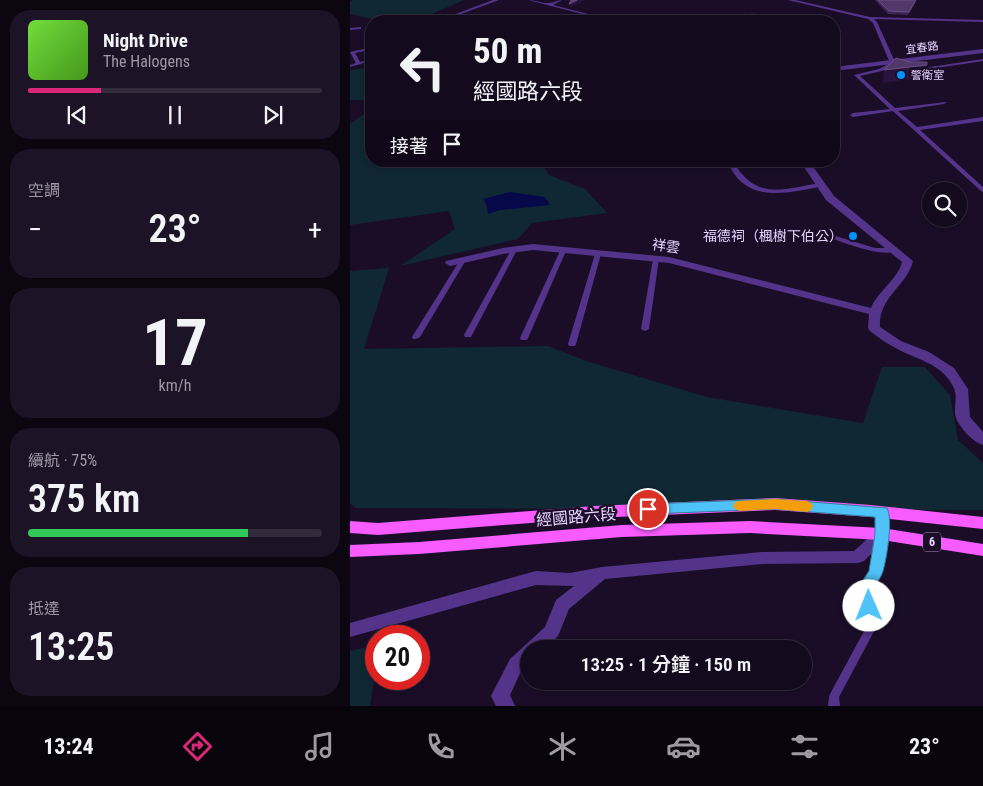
<!DOCTYPE html>
<html lang="zh-TW">
<meta charset="utf-8">
<style>
:root{--surface:#140a1e;--page:#1d1327;--text:#f1f3f6;--muted:#9d9aa4;--line:#332b3c;--accent:#db2777}
body{margin:0;font-family:"Roboto Condensed","Noto Sans TC",sans-serif;background:var(--page);color:var(--text);height:100vh;display:flex;flex-direction:column;font-size:19px;white-space:nowrap}
*{box-sizing:border-box;margin:0}
p{font-size:16px;color:var(--muted)}
.icon{flex:none;width:28px;height:28px;fill:none;stroke:currentColor;stroke-width:2;stroke-linecap:round;stroke-linejoin:round}
.map{position:relative;flex:1;overflow:hidden}
.details{display:flex;flex-direction:column;gap:10px;padding:10px;background:#0b0610;width:350px}
.details>*{flex:none}
.guide{position:absolute;left:15px;top:15px;width:475px;height:152px;border-radius:20px;box-shadow:0 2px 8px #0003,0 0 0 1px var(--line);background:#140a1e;color:var(--text);overflow:hidden}
.controls{position:absolute;left:572px;top:182px;display:grid;gap:10px}
.controls a{display:grid;place-items:center;width:45px;height:45px;border-radius:50%;background:var(--surface);box-shadow:0 2px 8px #0003,0 0 0 1px var(--line);font-size:25px}
.speed{position:absolute;left:15px;top:625px;display:flex;gap:10px;font-size:25px;font-weight:700;text-align:center}
.speed>*{display:grid;place-content:center;width:65px;height:65px;border-radius:50%;background:var(--surface);box-shadow:0 2px 8px #0003,0 0 0 1px var(--line);line-height:1}
.speed .limit{border:8px solid #d22;background:#fff;color:#111}
.pin{position:absolute;display:grid;place-items:center;width:42px;height:42px;color:#fff;margin:-21px;border:2px solid #fff;border-radius:50%;box-shadow:0 1px 5px #0007}
.me{position:absolute;width:55px;margin:-28px;rotate:359deg;stroke-linejoin:round;filter:drop-shadow(0 0 4px #0008)}
.turn{display:flex;align-items:center;gap:18px;height:105px;padding:0 25px;font-size:22px}
.turn .icon{width:65px;height:65px;stroke-width:2.5}
.turn b{display:block;font-size:35px;line-height:42px}
.then{display:flex;align-items:center;height:48px;padding:0 25px;background:#0003;gap:10px;font-size:19px}
.big{font-size:38px;font-weight:600;line-height:1.1}
.details .widget{flex:1;display:flex;flex-direction:column;justify-content:center;gap:8px;min-width:0;padding:0 18px;border-radius:20px;background:var(--page)}
.details .dial{align-items:center;gap:0}
.dial b{font-size:65px;line-height:1}
.song{display:flex;align-items:center;gap:15px}
.cover{width:60px;height:60px;border-radius:8px;background:linear-gradient(135deg,hsl(100 70% 55%),hsl(100 70% 35%))}
.played{height:5px;border-radius:2px;background:linear-gradient(90deg,var(--accent) 25%,var(--line) 25%)}
.keys{display:flex;justify-content:space-around;direction:ltr}
.heat{display:flex;justify-content:space-between;align-items:center;font-size:28px;direction:ltr}
.charge{height:8px;border-radius:4px;background:linear-gradient(90deg,#34c759 75%,var(--line) 0)}
.trip{position:absolute;left:170px;top:640px;width:292px;height:50px;border-radius:25px;background:var(--surface);box-shadow:0 2px 8px #0003,0 0 0 1px var(--line);font-weight:600;line-height:50px;text-align:center}
.dock{display:flex;height:80px;justify-content:space-around;align-items:center;background:#08040c;color:var(--muted)}
.dock .icon{width:35px;height:35px}
.dock .current{color:var(--accent)}
.dock b{font-size:22px;color:var(--text)}
main{display:flex;flex:1;min-height:0}
.map>svg:first-child{display:block}
.green{fill:#102833}
.water{fill:#050849}
.lines{fill:none;stroke-linecap:round;stroke-linejoin:round}
.service{fill:#54348b;fill-rule:evenodd}
.minor{fill:#54348b;fill-rule:evenodd}
.primary{fill:#f85bff;fill-rule:evenodd}
.wall{fill:#402558}
.shaded-wall{fill:#29143d}
.building{fill:#52386a;stroke:#695081}
.route{fill:#4fc3f7;stroke:#337fa1}
.slow{fill:#f59e0b}
.poi-dot{fill:#0092ff;stroke:#1b0d28;stroke-width:2}
.labels{text-anchor:middle;dominant-baseline:central;stroke-width:5;stroke-linejoin:round;paint-order:stroke}
.far-street-label{font-size:11px;fill:#e7d4ff;stroke:#1b0d28}
.far-poi-label{font-size:11px;fill:#e7d4ff;stroke:#1b0d28;text-anchor:start}
.shield{fill:#1b0d28;stroke:#aa98be;stroke-width:1}
.shield-label{font-size:12px;font-weight:bold;fill:#e7d4ff}
.poi-label{font-size:14px;fill:#e7d4ff;stroke:#1b0d28;text-anchor:end}
.street-label{font-size:14px;fill:#e7d4ff;stroke:#1b0d28}
.near-street-label{font-size:16px;fill:#e7d4ff;stroke:#1b0d28}
</style>
<main>
<section class="details">
<div class="widget">
<div class="song"><i class="cover"></i><div><b>Night Drive</b><p>The Halogens</p></div></div>
<div class="played"></div>
<div class="keys"><svg class="icon" aria-label="previous" viewBox="0 0 24 24"><path d="M18 5L8 12l10 7zM5 5v14"/></svg><svg class="icon" aria-label="pause" viewBox="0 0 24 24"><path d="M8 5v14M16 5v14"/></svg><svg class="icon" aria-label="next" viewBox="0 0 24 24"><path d="M6 5l10 7-10 7zM19 5v14"/></svg></div>
</div>
<div class="widget"><p>空調</p>
<div class="heat"><a>−</a><b class="big">23°</b><a>+</a></div>
</div>
<div class="widget dial"><b>17</b><p>km/h</p></div>
<div class="widget"><p>續航 · 75%</p><b class="big">375 km</b><div class="charge"></div></div>
<div class="widget"><p>抵達</p><b class="big">13:25</b></div>
</section>
<div class="map">
<svg width="633" height="706" viewBox="0 0 633 706">
<rect width="100%" height="100%" fill="#1b0d28"/>
<g class="green">
<polygon points="3,0 114,0 66,21 31,21 0,14 0,2"/>
<polygon points="401,13 456,21 398,21"/>
<polygon points="21,67 21,108 15,100 0,100 0,70"/>
<polygon points="21,109 21,161 191,161 199,175 235,189 257,213 182,223 168,239 50,266 105,229 99,211 0,225 0,124"/>
<polygon points="39,268 14,349 198,346 236,361 357,397 513,423 532,367 575,367 600,395 608,440 633,463 633,510 6,508 0,503 0,271"/>
<polygon points="26,645 26,667 20,706 0,706 0,651"/>
</g>
<polygon class="water" points="160,192 195,197 200,205 150,210 138,214 137,206 133,199"/>
<g class="lines">
<g class="service">
<polygon points="143,0 149,0 92,21 87,21"/>
<path d="M178,0C185,0 194,4 199,3C204,3 207,0 212,0L203,5L265,21H259Z"/>
<polygon points="438,0 445,0 520,17 633,20 633,22 524,19 527,22 545,62 549,66 547,67 543,65 532,71 510,76 545,108 596,102 596,103 594,104 548,111 567,127 633,117 633,121 570,130 633,187 633,192 631,191 543,111 503,117 500,115 503,113 540,109 504,75 529,69 540,63 523,23 518,19"/>
<polygon points="11,27 11,29 0,30 0,28"/>
<polygon points="19,39 21,39 20,45 21,50 5,53 10,62 21,59 21,61 0,67 0,65 6,63 0,52 18,48 16,45"/>
<polygon points="633,59 633,61 567,71 565,70 567,69"/>
<path d="M377,161H383C405,200 431,190 469,183L472,185L469,187C441,192 405,202 385,175C382,171 380,166 377,161Z"/>
<path d="M482,235L525,248H545L548,250C534,259 496,243 480,238L479,237Z"/>
<polygon points="164,248 167,250 122,335 121,337 115,337 114,335 161,250"/>
<polygon points="213,249 216,251 178,338 177,340 171,340 170,338 210,251"/>
<polygon points="248,252 251,254 226,344 225,346 219,346 218,344 245,254"/>
<polygon points="306,257 309,259 299,329 295,331 291,329 303,259"/>
<polygon points="113,258 116,260 70,337 66,339 63,339 62,337 110,260"/>
<polygon points="532,532 535,533 537,536 531,572 519,591 529,622 489,697 490,706 478,706 479,697 480,694 519,622 509,591 521,571 527,536 529,533"/>
</g>
<g class="minor">
<polygon points="633,49 633,53 484,71 484,67"/>
<path d="M450,161H459L484,196L563,261C557,286 528,297 530,327L551,341L579,352L604,368L618,389L620,417L633,432V445C623,442 610,428 606,418C603,409 608,397 604,388C592,362 563,359 542,346C534,342 527,336 520,331L518,328L519,314L319,263L183,250L153,254L100,266L95,263L96,261L153,248L183,244L319,257L521,308C528,291 548,279 552,262L476,200Z"/>
<polygon points="532,528 537,530 540,534 537,538 514,561 508,563 412,564 255,579 219,609 208,636 195,649 179,649 179,663 172,669 160,695 165,706 146,706 141,696 160,659 195,627 206,600 224,586 186,585 0,637 0,623 186,571 220,573 252,567 412,552 504,551 527,530"/>
</g>
<g class="primary">
<polygon points="425,498 521,505 633,517 633,529 521,517 425,510 244,518 28,535 0,533 0,521 28,523 244,506"/>
<polygon points="400,521 532,528 633,544 633,556 532,540 400,533 272,537 69,554 0,557 0,545 69,542 272,525"/>
</g>
</g>
<polygon class="wall" points="525,0 566,0 558,15 538,14"/>
<g class="shaded-wall">
<polygon points="227,0 234,0 220,7 219,4"/>
<polygon points="566,0 566,2 558,15 559,12"/>
<polygon points="577,65 575,77 533,83 534,70"/>
</g>
<g class="building">
<polygon points="221,0 227,0 219,4"/>
<polygon points="528,0 566,0 559,12 539,11"/>
<polygon points="546,58 560,62 577,62 577,65 534,70"/>
</g>
<path class="route" d="M424,499L537,508C543,520 537,557 533,571C531,578 525,585 522,591L526,606L524,611L519,612L513,611L506,591L519,571L525,534V517L424,509L298,514L294,513L291,509L294,506L298,504Z"/>
<polygon class="slow" points="424,499 457,501 461,503 463,506 461,510 457,512 424,509 390,511 385,509 383,506 385,502 390,501"/>
<g class="poi-dot">
<circle cx="551" cy="75" r="5"/>
<circle cx="503" cy="236" r="5"/>
</g>
<g class="labels">
<g class="far-street-label">
<text transform="translate(572 48) rotate(-8)">宜春路</text>
</g>
<g class="far-poi-label">
<text x="561" y="75">警衛室</text>
</g>
<rect class="shield" x="573" y="532.5" width="18" height="19" rx="4"/>
<g class="shield-label">
<text x="582" y="542">6</text>
</g>
<g class="poi-label">
<text x="493" y="236">福德祠（楓樹下伯公）</text>
</g>
<g class="street-label">
<text transform="translate(316 246) rotate(8)">祥雲</text>
</g>
<g class="near-street-label">
<text transform="translate(226 517) rotate(-5)">經國路六段</text>
</g>
</g>
</svg>
<div class="controls">
<a><svg class="icon" aria-label="search" viewBox="0 0 24 24"><circle cx="10" cy="10" r="6"/><path d="M15 15l6 6"/></svg></a>
</div>
<div class="speed"><div class="limit">20</div></div>
<div class="pin" style="left:298px;top:509px;background:#d93025"><svg class="icon" aria-label="arrive" viewBox="0 0 24 24"><path d="M6 21V4h12l-3 4 3 4H6"/></svg></div>
<svg class="me" style="left:519px;top:606px" viewBox="-20 -20 40 40"><circle r="19" fill="#fff"/><path d="M0-13L10 11 0 6-10 11z" fill="#4fc3f7"/></svg>
<div class="trip">13:25 · 1 分鐘 · 150 m</div>
<div class="guide">
<div class="turn"><svg class="icon" aria-label="left" viewBox="0 0 24 24"><path d="M17 20v-9H6M10 6l-5 5 5 5"/></svg><div><b>50 m</b>經國路六段</div></div>
<div class="then">接著<svg class="icon" aria-label="arrive" viewBox="0 0 24 24"><path d="M6 21V4h12l-3 4 3 4H6"/></svg></div>
</div>
</div>
</main>
<nav class="dock">
<b>13:24</b>
<svg class="icon current" aria-label="directions" viewBox="0 0 24 24"><path d="M12 3l9 9-9 9-9-9zM9 14v-3h6M13 9l2 2-2 2"/></svg>
<svg class="icon" aria-label="music" viewBox="0 0 24 24"><path d="M9 18V5l10-2v13"/><circle cx="6" cy="18" r="3"/><circle cx="16" cy="16" r="3"/></svg>
<svg class="icon" aria-label="phone" viewBox="0 0 24 24"><path d="M5 4h4l2 5-3 2q2 4 5 5l2-3 5 2v4C11 20 4 13 5 4z"/></svg>
<svg class="icon" aria-label="climate" viewBox="0 0 24 24"><path d="M12 3v18M4 7l16 10M4 17L20 7"/></svg>
<svg class="icon" aria-label="car" viewBox="0 0 24 24"><path d="M5 17H2v-5l4-1 3-4h7l3 4 3 1v5h-3M9 17h6M6 11h13"/><circle cx="7" cy="17" r="2"/><circle cx="17" cy="17" r="2"/></svg>
<svg class="icon" aria-label="filters" viewBox="0 0 24 24"><path d="M4 7h16M4 17h16"/><circle cx="9" cy="7" r="2"/><circle cx="15" cy="17" r="2"/></svg>
<b>23°</b>
</nav>
